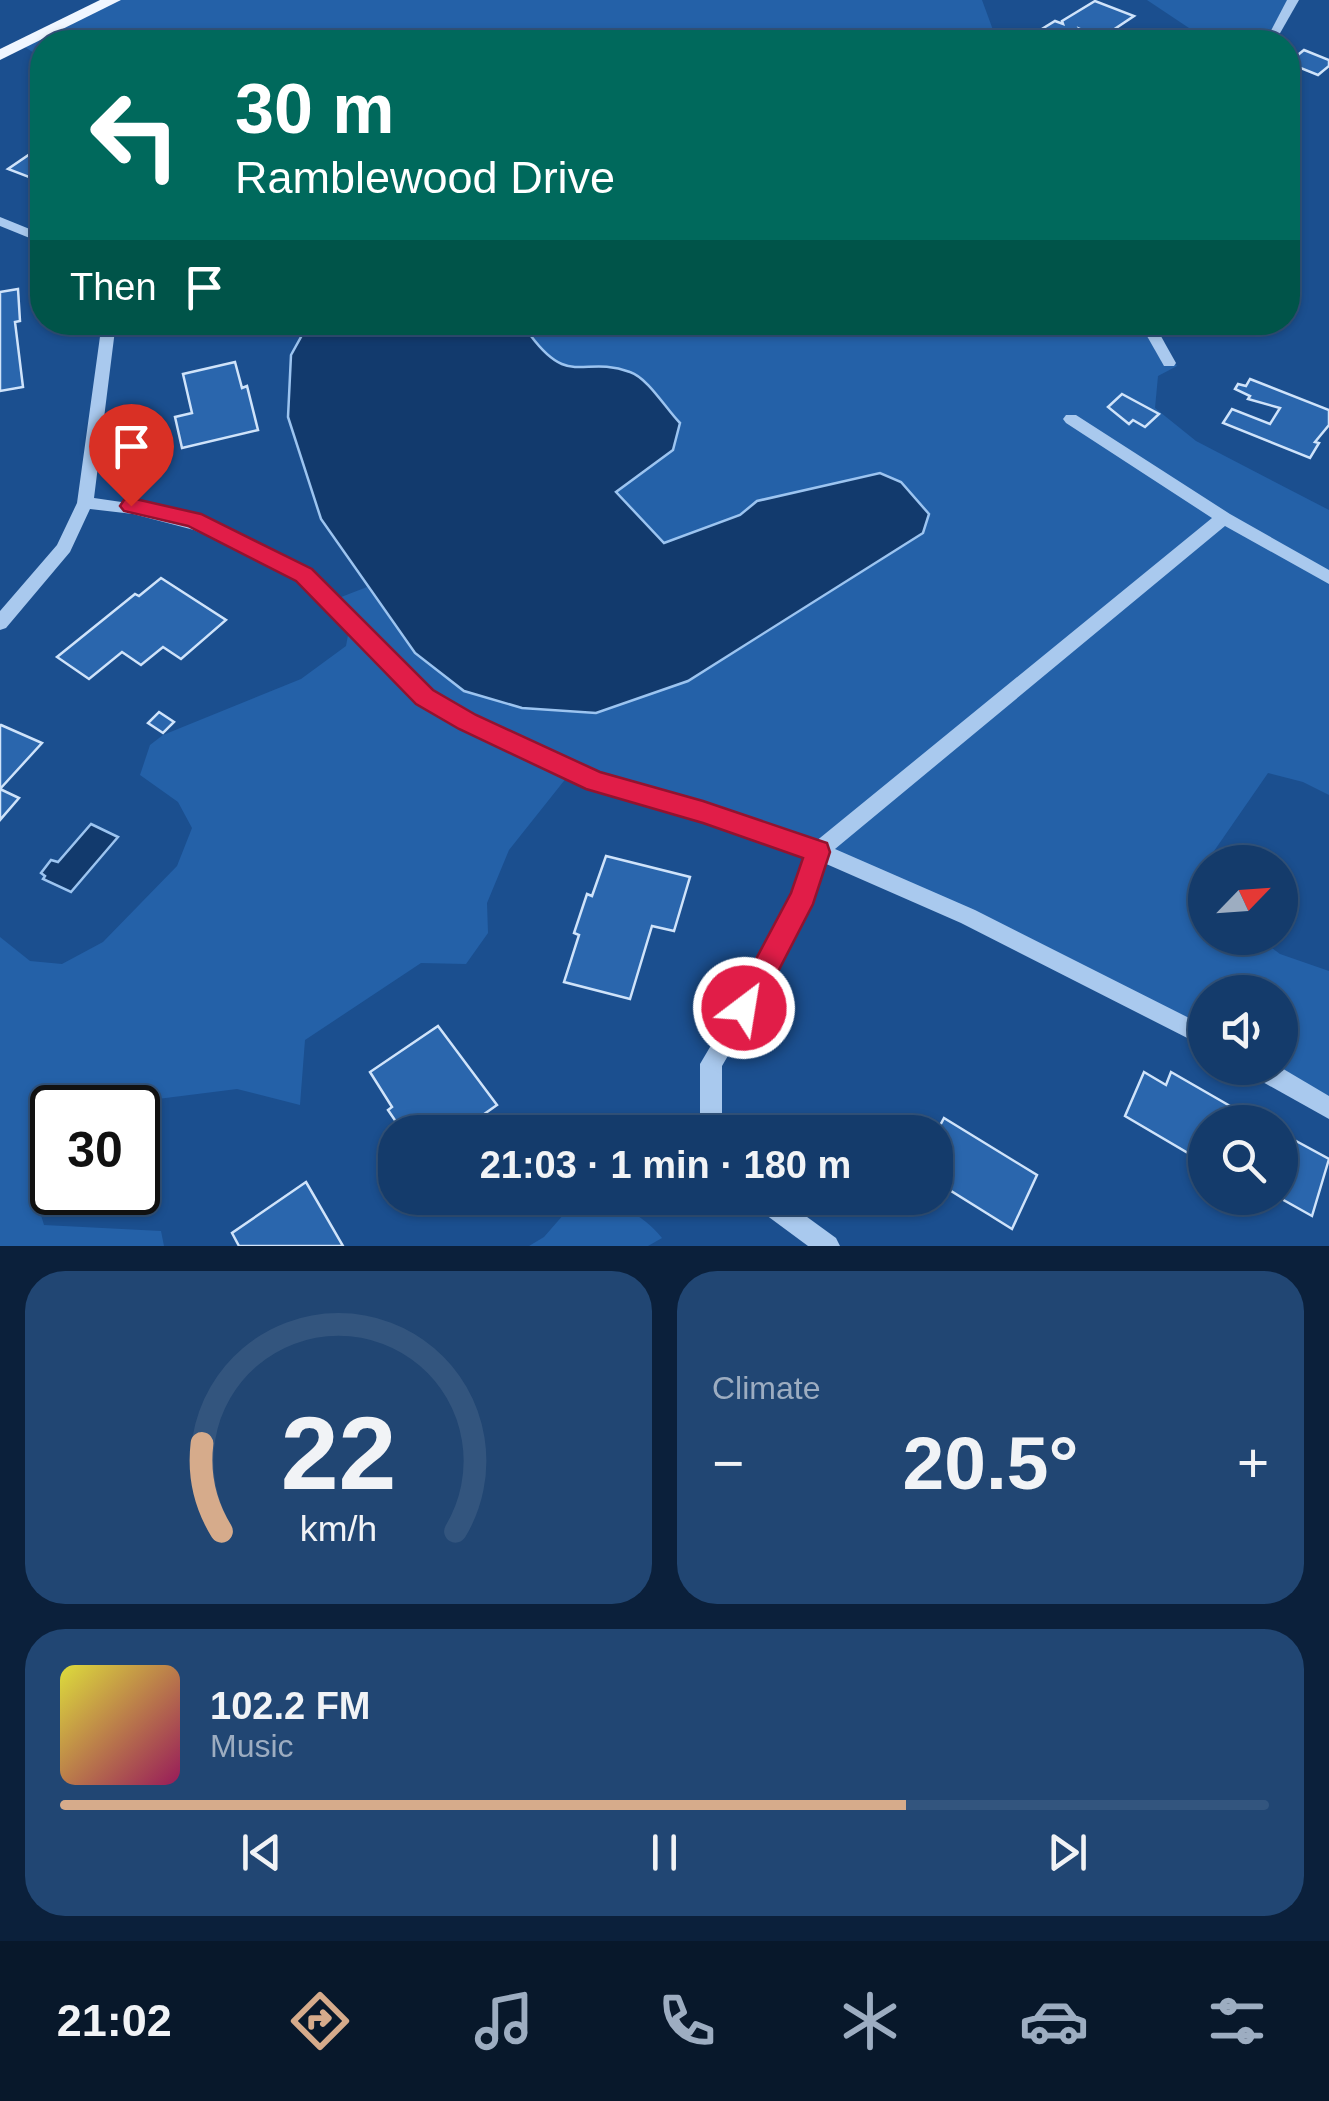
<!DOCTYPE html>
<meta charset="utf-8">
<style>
:root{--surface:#143b6b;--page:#214673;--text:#f1f3f6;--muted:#9dadc1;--line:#33557e;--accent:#d6ab8b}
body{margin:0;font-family:Arial,sans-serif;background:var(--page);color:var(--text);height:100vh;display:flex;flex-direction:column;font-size:38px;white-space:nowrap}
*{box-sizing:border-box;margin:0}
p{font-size:32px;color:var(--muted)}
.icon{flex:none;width:55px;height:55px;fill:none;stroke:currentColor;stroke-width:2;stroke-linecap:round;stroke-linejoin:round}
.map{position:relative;height:1246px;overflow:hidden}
.side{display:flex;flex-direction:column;gap:25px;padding:25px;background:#0b203b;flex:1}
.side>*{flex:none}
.guide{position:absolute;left:30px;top:30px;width:1270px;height:305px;border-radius:40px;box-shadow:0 2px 8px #0004,0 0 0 2px var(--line);background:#00695c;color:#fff;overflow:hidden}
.needle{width:65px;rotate:65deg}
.tools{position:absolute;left:1188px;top:845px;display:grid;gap:20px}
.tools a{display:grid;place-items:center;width:110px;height:110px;border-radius:50%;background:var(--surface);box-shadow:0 2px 8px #0004,0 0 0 2px var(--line);font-size:50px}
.speed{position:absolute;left:30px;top:1085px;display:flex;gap:20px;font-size:50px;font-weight:700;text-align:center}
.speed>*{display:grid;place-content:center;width:130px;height:130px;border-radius:50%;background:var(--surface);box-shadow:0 2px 8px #0004,0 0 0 2px var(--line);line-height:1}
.speed .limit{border:5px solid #111;border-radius:15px;background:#fff;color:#111}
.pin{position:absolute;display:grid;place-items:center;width:85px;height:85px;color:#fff;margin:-102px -42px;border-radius:50% 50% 50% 0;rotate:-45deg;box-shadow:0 0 10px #0007}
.pin .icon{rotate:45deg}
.me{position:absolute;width:110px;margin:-55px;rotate:31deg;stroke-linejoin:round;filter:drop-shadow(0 0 8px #0008)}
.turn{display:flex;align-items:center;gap:35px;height:210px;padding:0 40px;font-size:45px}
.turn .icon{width:130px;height:130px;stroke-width:2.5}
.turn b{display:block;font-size:70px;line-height:85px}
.then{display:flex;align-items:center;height:95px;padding:0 40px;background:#0003;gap:20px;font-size:38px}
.big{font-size:75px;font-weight:800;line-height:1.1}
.side .card{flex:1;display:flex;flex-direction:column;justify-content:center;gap:15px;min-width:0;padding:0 35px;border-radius:40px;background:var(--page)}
.side .dial{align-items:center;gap:0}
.dial svg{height:260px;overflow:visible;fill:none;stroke:var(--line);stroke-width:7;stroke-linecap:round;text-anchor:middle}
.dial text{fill:var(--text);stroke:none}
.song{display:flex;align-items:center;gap:30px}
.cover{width:120px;height:120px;border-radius:15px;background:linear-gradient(135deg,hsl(60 70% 55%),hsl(330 70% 35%))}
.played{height:10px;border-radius:5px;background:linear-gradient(90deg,var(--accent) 70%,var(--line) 70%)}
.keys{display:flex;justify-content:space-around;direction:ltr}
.heat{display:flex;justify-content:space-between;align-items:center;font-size:55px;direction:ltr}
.side .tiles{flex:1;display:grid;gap:25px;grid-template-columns:1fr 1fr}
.card:last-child{grid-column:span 2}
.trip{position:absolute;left:378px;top:1115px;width:575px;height:100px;border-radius:40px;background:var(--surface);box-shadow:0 2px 8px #0004,0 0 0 2px var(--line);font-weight:800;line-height:100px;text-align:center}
.dock{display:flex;height:160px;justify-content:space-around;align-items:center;background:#08182b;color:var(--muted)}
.dock .icon{width:70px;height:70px}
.dock .on{color:var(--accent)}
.dock b{font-size:45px;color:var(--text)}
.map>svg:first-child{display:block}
.green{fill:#2461a8}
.water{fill:#123a6d;stroke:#9cc4f0;stroke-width:2.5}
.building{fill:#2a66ad;stroke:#cfe3fa;stroke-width:2.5}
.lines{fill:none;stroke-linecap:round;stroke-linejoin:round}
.minor{fill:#a9c9ee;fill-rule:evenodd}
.major{fill:#f0f6ff;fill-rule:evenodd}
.route{fill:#e11d48;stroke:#92132f;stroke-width:2.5}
</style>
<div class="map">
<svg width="1329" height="1246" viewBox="0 0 1329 1246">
<rect width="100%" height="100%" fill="#1b4f8f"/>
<g class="green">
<polygon points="112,0 982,0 993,30 1004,42 42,42 42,58 20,44"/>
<polygon points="1147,0 1294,0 1271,42 1210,42"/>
<path d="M535,323H1150L1177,366L1158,376L1155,408L1196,441L1329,510V795L1303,782L1268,773L1194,880L1205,894V938H1259L1280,954L1329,971V1101L1280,1068V992H1205V1031L856,863L571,772L509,850L487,903L488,933L466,964L421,963L305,1040L300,1105L237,1089L94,1107L52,1108V1137L30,1179L44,1225L161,1231L164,1246H0V937L30,961L62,964L103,942L177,866L192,828L178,802L140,775L150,745L163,735L301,679L346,646L351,619L336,599L367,587L415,653L880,473L757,501L740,515L664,543L616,492L672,451L680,423C666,408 648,378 630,372C582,355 572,390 530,336Z"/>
<path d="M578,1198C610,1197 642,1213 662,1238L648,1246H529L544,1237Z"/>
</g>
<g class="water">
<path d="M315,323H535L531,336C570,388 583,355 630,372C648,378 666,409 680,423L673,450L616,492L664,543L740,515L757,501L880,473L901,482L929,514L923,533L688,681L596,713L522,708L464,691L415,653L321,519L288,417L291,355L306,328Z"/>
<polygon points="91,824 118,837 71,892 43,879 45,876 41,873 51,860 58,862"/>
</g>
<g class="building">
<polygon points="1095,1 1134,16 1101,38 1080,29 1082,32 1060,42 1037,32 1055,21 1063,24 1062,21"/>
<polygon points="1304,50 1329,60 1329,66 1318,75 1288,63"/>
<polygon points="30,154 42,159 42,182 8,169"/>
<polygon points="18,289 20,321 15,322 23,387 0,391 0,292"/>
<polygon points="235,362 242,388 247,386 258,430 182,448 175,417 192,413 183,374"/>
<polygon points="1250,379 1329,410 1329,425 1315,442 1319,443 1310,458 1223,423 1232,409 1270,424 1280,408 1248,399 1250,396 1235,389 1238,384 1246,386"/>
<polygon points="1122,394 1159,414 1145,427 1133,420 1129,424 1108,407"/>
<polygon points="161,578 226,620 181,659 163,647 141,665 122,652 89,679 57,657 135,594 139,596"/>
<polygon points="159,712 174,722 163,733 148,723"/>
<polygon points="1,725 42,743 0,789 19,798 0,820 0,726"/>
<polygon points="606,856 690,877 674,931 652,926 630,999 564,982 579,935 574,933 587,894 592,896"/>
<polygon points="438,1026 497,1105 470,1124 476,1132 403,1132 388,1110 392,1107 370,1072"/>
<polygon points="1144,1072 1166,1085 1171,1072 1237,1110 1232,1122 1205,1122 1205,1163 1125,1116"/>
<polygon points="944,1118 1037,1175 1012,1229 940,1184 948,1170 935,1163 935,1135"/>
<polygon points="1285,1135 1329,1159 1312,1216 1280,1198 1280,1150"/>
<polygon points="306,1182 343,1246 239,1246 232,1233"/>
</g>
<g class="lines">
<g class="minor">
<polygon points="1287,0 1299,0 1275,42 1265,42"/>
<polygon points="0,217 42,234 42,243 0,226"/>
<polygon points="102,322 116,322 94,498 156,507 206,521 302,565 327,586 417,681 481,721 528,744 620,779 815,842 1212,518 1066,423 1063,419 1066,415 1076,415 1230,514 1329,570 1329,584 1225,526 835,849 975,910 1205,1026 1205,1047 961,923 824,863 813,896 783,961 722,1066 722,1117 728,1132 706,1132 700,1117 700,1064 769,947 793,895 806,856 620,795 515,755 467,732 404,691 315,595 290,574 194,530 133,514 90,509 70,552 6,628 0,630 0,611 57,545 77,503"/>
<polygon points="1139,322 1153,322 1176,363 1174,366 1164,366"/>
<polygon points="1280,1067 1329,1096 1329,1119 1252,1076 1249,1068"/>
<polygon points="750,1198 781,1198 836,1238 840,1246 808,1246 754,1206"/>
</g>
<polygon class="major" points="100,0 121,0 0,60 0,49"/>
</g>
<polygon class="route" points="131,498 201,514 312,569 433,690 476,715 600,772 703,801 827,843 830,852 813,904 754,1018 744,1022 734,1018 730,1008 791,893 803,858 703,823 586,789 459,729 416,704 296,581 188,526 124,511 120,506 124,500"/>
</svg>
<div class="tools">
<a><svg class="needle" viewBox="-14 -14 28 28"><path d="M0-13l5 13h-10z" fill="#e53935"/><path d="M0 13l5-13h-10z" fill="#9dadc1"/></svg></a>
<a><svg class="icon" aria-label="sound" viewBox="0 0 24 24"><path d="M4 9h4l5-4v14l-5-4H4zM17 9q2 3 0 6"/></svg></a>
<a><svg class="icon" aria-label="search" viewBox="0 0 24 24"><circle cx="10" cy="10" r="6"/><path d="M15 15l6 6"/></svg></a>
</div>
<div class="speed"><div class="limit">30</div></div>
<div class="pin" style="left:131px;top:506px;background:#d93025"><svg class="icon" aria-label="arrive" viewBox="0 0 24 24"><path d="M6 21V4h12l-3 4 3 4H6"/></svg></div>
<svg class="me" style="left:744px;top:1008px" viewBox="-20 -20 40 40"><circle r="17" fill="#e11d48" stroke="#fff" stroke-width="3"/><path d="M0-11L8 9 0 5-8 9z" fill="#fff"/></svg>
<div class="trip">21:03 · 1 min · 180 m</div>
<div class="guide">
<div class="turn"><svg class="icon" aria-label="left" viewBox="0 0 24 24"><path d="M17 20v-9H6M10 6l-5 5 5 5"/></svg><div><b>30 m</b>Ramblewood Drive</div></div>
<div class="then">Then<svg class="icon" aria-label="arrive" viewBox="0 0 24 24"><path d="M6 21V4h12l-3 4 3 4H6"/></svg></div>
</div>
</div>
<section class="side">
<div class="tiles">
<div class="card dial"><svg viewBox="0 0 100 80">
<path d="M14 69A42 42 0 1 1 86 69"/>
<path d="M14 69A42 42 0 0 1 8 42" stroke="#d6ab8b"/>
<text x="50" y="56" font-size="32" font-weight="700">22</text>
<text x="50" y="72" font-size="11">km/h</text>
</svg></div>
<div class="card"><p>Climate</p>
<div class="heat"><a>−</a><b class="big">20.5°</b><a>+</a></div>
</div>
<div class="card">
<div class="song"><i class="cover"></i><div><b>102.2 FM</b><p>Music</p></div></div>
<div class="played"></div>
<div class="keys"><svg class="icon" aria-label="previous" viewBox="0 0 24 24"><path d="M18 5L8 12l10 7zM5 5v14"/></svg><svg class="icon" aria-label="pause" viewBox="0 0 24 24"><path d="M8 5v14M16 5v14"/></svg><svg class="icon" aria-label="next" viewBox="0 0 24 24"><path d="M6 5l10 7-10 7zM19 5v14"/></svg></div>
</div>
</div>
</section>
<nav class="dock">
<b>21:02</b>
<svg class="icon on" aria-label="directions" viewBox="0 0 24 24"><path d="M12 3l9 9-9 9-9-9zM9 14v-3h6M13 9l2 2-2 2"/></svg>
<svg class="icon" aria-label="music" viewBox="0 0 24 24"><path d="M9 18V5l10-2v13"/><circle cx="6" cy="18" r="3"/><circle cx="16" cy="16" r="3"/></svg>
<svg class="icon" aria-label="phone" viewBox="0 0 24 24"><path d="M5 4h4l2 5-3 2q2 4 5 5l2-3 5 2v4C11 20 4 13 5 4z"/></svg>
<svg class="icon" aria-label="climate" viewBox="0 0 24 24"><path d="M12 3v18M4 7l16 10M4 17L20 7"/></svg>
<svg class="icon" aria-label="car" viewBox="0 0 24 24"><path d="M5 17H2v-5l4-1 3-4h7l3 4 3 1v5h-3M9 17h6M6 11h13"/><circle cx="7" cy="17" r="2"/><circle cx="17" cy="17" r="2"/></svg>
<svg class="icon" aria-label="filters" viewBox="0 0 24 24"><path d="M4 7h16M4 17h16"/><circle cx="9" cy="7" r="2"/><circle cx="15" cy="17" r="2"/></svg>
</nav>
